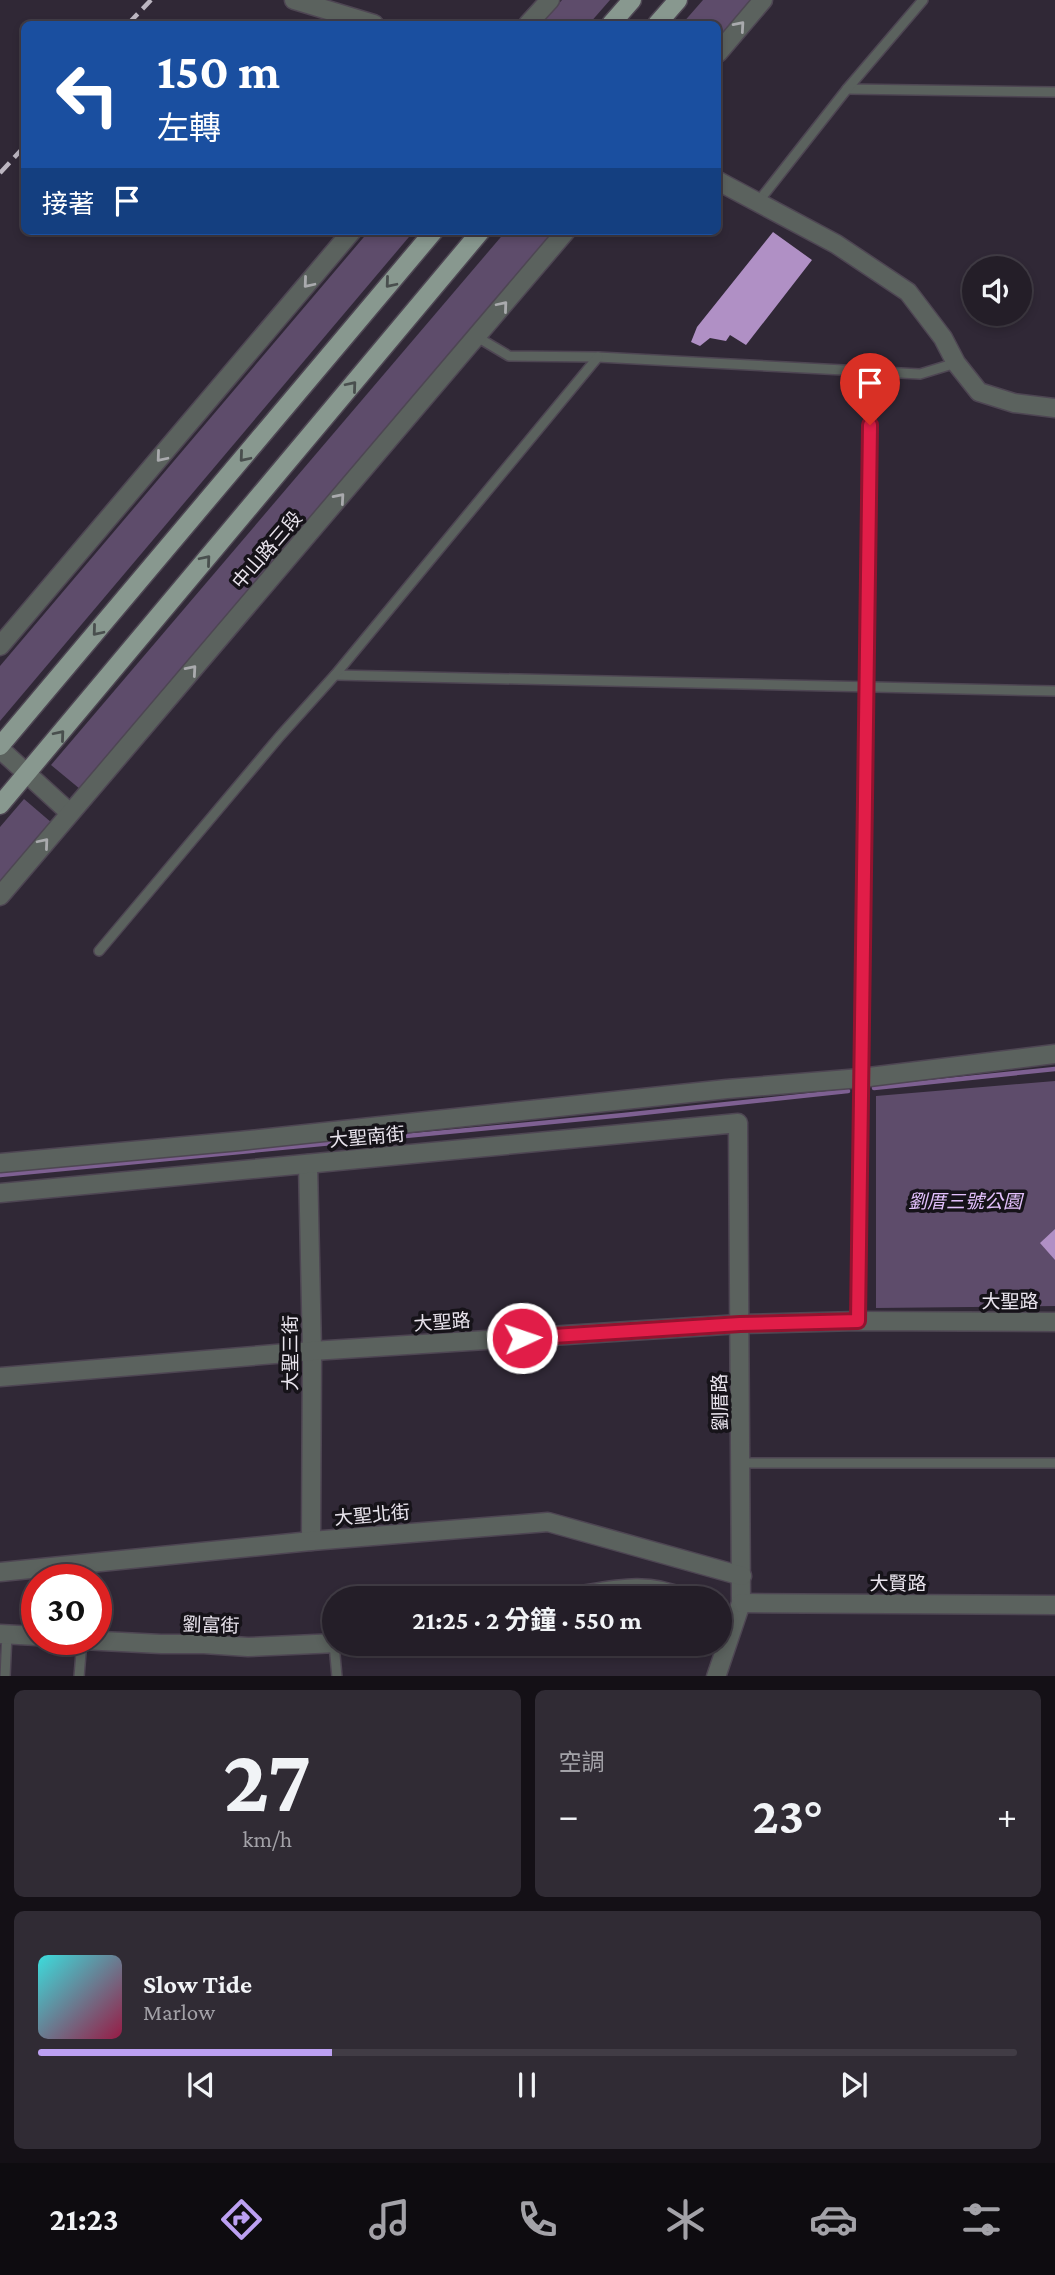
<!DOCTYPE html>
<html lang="zh-TW">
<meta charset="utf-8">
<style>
:root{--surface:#241e28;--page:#302b34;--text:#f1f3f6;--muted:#a3a2a8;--line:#413c45;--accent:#bca0f2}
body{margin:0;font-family:"Crimson Pro","Noto Sans TC",serif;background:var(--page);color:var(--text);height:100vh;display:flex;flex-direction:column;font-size:26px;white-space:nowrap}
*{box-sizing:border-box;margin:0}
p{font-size:23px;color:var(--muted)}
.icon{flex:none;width:38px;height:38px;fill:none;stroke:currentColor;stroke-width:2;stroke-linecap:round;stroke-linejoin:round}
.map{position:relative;height:1676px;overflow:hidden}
.drawer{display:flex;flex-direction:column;gap:14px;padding:14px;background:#141016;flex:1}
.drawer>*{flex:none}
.hud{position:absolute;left:21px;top:21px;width:700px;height:214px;border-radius:10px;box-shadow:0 4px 10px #0003,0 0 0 2px var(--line);background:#1a4fa0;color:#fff;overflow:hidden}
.controls{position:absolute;left:962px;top:256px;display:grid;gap:14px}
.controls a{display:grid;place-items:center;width:70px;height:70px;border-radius:50%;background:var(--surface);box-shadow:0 4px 10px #0003,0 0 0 2px var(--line);font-size:35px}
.speed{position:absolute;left:21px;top:1564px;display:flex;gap:14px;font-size:35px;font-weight:700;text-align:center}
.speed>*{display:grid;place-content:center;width:91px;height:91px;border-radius:50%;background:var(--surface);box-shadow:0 4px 10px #0003,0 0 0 2px var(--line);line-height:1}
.speed .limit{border:10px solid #d22;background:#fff;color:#111}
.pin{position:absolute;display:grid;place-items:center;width:60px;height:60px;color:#fff;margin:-72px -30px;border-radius:50% 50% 50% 0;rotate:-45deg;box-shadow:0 0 7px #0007}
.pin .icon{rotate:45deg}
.me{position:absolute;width:77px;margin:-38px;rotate:87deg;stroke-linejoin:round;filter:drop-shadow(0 0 5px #0008)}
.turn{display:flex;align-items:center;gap:24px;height:147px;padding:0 21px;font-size:32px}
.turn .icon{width:91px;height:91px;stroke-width:2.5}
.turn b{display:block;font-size:49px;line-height:60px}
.then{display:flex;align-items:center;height:66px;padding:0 21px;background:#0003;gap:14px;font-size:26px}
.big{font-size:52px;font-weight:700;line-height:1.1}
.drawer .tile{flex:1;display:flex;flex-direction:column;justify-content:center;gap:10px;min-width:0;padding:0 24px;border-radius:10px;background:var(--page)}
.drawer .dial{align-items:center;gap:0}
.dial b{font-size:91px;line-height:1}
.song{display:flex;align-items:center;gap:21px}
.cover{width:84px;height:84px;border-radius:10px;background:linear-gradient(135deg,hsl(180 70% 55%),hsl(340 70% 35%))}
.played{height:7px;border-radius:4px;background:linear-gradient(90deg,var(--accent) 30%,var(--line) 30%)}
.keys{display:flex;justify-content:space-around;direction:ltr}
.heat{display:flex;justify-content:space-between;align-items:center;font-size:38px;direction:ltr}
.drawer .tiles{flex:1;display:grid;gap:14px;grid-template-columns:1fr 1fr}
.tile:last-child{grid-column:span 2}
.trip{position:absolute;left:322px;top:1586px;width:410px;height:70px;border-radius:35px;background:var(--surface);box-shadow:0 4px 10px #0003,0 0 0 2px var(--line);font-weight:700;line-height:70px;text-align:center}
.dock{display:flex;height:112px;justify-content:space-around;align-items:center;background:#0e0c10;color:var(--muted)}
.dock .icon{width:49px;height:49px}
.dock .active{color:var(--accent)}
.dock b{font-size:32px;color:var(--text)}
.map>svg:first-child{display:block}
.green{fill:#5e4c6b}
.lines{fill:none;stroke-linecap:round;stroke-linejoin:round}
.stream{stroke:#7e6092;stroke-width:4.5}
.building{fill:#b090c5}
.service-casing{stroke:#4e4653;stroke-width:12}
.minor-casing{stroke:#4e4653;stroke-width:21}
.tertiary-casing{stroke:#4e4653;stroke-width:21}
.primary-casing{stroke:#4e4653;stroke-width:21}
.service{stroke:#5b625e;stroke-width:9}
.minor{stroke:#5b625e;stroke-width:18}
.tertiary{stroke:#5b625e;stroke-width:18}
.primary{stroke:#88988f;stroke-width:18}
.rail{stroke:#bcb6c1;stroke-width:4.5;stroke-dasharray:14 7;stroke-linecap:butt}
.oneway{stroke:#a9aaad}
.oneway2{stroke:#494f4e}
.route-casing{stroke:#92132f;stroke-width:18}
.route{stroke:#e11d48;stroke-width:12}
.labels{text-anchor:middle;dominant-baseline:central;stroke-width:7;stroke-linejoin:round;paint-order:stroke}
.street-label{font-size:19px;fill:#e9e4ed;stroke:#161319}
.park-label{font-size:19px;font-style:italic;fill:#e3c0fc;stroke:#161319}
</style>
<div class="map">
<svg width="1055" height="1677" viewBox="0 0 1055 1677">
<rect width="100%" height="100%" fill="#302836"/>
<g class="green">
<polygon points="562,0 610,0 589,24 541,24"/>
<polygon points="703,0 754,0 718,43 718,24 682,24"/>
<polygon points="369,231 414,231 0,721 0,666"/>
<polygon points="506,231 558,231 80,789 51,765"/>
<polygon points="24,799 52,823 0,886 0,827"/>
<polygon points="1055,1081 1055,1306 876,1308 876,1096"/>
</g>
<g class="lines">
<g class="stream">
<polyline points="874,1088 1055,1069"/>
<polyline points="0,1175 624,1115 848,1091"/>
</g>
</g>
<g class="building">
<polygon points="773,232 812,260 746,345 730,335 726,341 710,338 700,346 691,342 697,327"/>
<polygon points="1055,1229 1055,1260 1040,1243"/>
</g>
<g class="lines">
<g class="service-casing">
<g id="service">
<polyline points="847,89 1055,92"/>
<polyline points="758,202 847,89 923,0"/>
<polyline points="477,337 509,356 598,357 920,374 956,363"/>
<polyline points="335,675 1055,691"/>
<polyline points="99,951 280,736 335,675 598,357"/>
<polyline points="858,1321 871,372"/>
<polyline points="741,1463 1055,1463"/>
<polyline points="334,1644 337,1677"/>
<polyline points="5,1677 7,1634"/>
<polyline points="79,1677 82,1640"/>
</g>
</g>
<g class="minor-casing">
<g id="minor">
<polyline points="528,24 550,0"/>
<polyline points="718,53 763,0"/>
<polyline points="0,646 352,231"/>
<polyline points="0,749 70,813"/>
<polyline points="0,896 566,231"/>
<polyline points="0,1163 240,1141 727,1089 861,1078 1055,1054"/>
<polyline points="308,1164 312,1351 311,1541"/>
<polyline points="0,1193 738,1123 741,1603 716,1677"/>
<polyline points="0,1377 312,1351 740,1324 858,1321 1055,1322"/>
<polyline points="0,1572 311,1541 548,1522 742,1576"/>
<path d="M563,1598C603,1593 644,1579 682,1598"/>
<polyline points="741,1603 1055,1605"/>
<polyline points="0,1634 37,1636"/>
<polyline points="82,1640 161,1644 204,1644 248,1647 338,1643"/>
</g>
</g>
<g class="tertiary-casing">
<g id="tertiary">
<polyline points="294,0 374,24"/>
<polyline points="718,181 836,244 908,292 943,338 956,363 979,392 1014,403 1055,408"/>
</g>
</g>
<g class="primary-casing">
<g id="primary">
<polyline points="611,24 632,0"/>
<polyline points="657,24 678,0"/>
<polyline points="0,746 434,231"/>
<polyline points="0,805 481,231"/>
</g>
</g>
<use href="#service" class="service"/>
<use href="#minor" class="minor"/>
<use href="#tertiary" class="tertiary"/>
<use href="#primary" class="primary"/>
<g class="rail">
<polyline points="128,24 151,0"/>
<polyline points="0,173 24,147"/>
</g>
</g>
<defs><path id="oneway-chevron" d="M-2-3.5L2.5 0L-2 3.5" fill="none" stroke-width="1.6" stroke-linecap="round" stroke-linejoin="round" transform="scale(1.75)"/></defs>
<g class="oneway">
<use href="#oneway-chevron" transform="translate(740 26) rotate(-49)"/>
<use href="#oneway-chevron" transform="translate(308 283) rotate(130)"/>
<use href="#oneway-chevron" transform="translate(503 306) rotate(-50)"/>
<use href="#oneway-chevron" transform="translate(161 457) rotate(130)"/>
<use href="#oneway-chevron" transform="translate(340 498) rotate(-49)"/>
<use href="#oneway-chevron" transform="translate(192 670) rotate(-49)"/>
<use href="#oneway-chevron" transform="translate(44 843) rotate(-50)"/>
</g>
<g class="oneway2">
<use href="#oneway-chevron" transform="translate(390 283) rotate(130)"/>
<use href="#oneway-chevron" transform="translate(352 386) rotate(-50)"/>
<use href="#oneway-chevron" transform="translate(244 457) rotate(130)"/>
<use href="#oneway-chevron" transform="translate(206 560) rotate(-50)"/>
<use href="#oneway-chevron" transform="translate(97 631) rotate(130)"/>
<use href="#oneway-chevron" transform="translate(60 735) rotate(-50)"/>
</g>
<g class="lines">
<g class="route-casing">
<polyline id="route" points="522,1338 740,1324 858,1321 870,425"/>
</g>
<use href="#route" class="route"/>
</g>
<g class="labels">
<g class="street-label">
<text transform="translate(267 550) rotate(-49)">中山路三段</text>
<text transform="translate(367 1137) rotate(-5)">大聖南街</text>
<text x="1010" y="1301">大聖路</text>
<text transform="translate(442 1322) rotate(-4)">大聖路</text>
<text transform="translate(290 1353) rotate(-90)">大聖三街</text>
<text transform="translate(720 1402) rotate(-91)">劉厝路</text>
<text transform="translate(372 1515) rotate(-5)">大聖北街</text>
<text x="898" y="1583">大賢路</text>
<text transform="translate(211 1625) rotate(2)">劉富街</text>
</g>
<g class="park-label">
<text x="965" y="1201">劉厝三號公園</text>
</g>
</g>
</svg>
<div class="controls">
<a><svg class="icon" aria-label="sound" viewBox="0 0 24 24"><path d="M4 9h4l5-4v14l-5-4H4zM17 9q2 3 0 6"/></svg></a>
</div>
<div class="speed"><div class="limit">30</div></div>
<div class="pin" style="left:870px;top:425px;background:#d93025"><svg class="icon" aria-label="arrive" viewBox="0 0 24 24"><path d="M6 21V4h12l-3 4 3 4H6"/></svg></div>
<svg class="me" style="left:522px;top:1338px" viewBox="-20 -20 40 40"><circle r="17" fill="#e11d48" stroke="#fff" stroke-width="3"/><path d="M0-11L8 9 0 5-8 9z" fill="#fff"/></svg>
<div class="trip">21:25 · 2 分鐘 · 550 m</div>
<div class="hud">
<div class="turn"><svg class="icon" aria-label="left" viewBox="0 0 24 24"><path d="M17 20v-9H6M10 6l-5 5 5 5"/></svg><div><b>150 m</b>左轉</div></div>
<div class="then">接著<svg class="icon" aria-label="arrive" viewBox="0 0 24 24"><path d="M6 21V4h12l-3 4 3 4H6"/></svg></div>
</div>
</div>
<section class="drawer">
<div class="tiles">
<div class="tile dial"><b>27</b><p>km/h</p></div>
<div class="tile"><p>空調</p>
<div class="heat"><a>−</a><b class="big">23°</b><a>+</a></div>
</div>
<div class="tile">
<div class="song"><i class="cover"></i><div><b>Slow Tide</b><p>Marlow</p></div></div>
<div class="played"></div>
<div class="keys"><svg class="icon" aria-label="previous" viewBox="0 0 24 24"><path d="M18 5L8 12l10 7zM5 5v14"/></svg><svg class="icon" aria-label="pause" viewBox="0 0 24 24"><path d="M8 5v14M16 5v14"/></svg><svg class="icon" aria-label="next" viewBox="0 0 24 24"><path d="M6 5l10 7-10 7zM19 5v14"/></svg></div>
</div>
</div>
</section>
<nav class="dock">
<b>21:23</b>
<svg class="icon active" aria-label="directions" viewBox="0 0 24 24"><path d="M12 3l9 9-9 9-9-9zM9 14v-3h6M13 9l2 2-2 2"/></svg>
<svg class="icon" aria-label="music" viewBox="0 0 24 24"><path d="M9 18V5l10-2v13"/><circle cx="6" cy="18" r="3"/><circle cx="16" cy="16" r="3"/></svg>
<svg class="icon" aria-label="phone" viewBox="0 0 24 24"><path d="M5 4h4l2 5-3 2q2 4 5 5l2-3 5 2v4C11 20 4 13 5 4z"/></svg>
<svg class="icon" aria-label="climate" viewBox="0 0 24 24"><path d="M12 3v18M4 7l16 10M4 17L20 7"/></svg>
<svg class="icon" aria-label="car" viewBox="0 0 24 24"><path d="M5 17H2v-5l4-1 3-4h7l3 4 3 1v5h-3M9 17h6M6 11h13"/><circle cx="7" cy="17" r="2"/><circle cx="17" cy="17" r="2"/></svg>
<svg class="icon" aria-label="filters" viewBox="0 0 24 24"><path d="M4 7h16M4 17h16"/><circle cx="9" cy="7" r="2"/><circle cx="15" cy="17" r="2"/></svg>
</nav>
